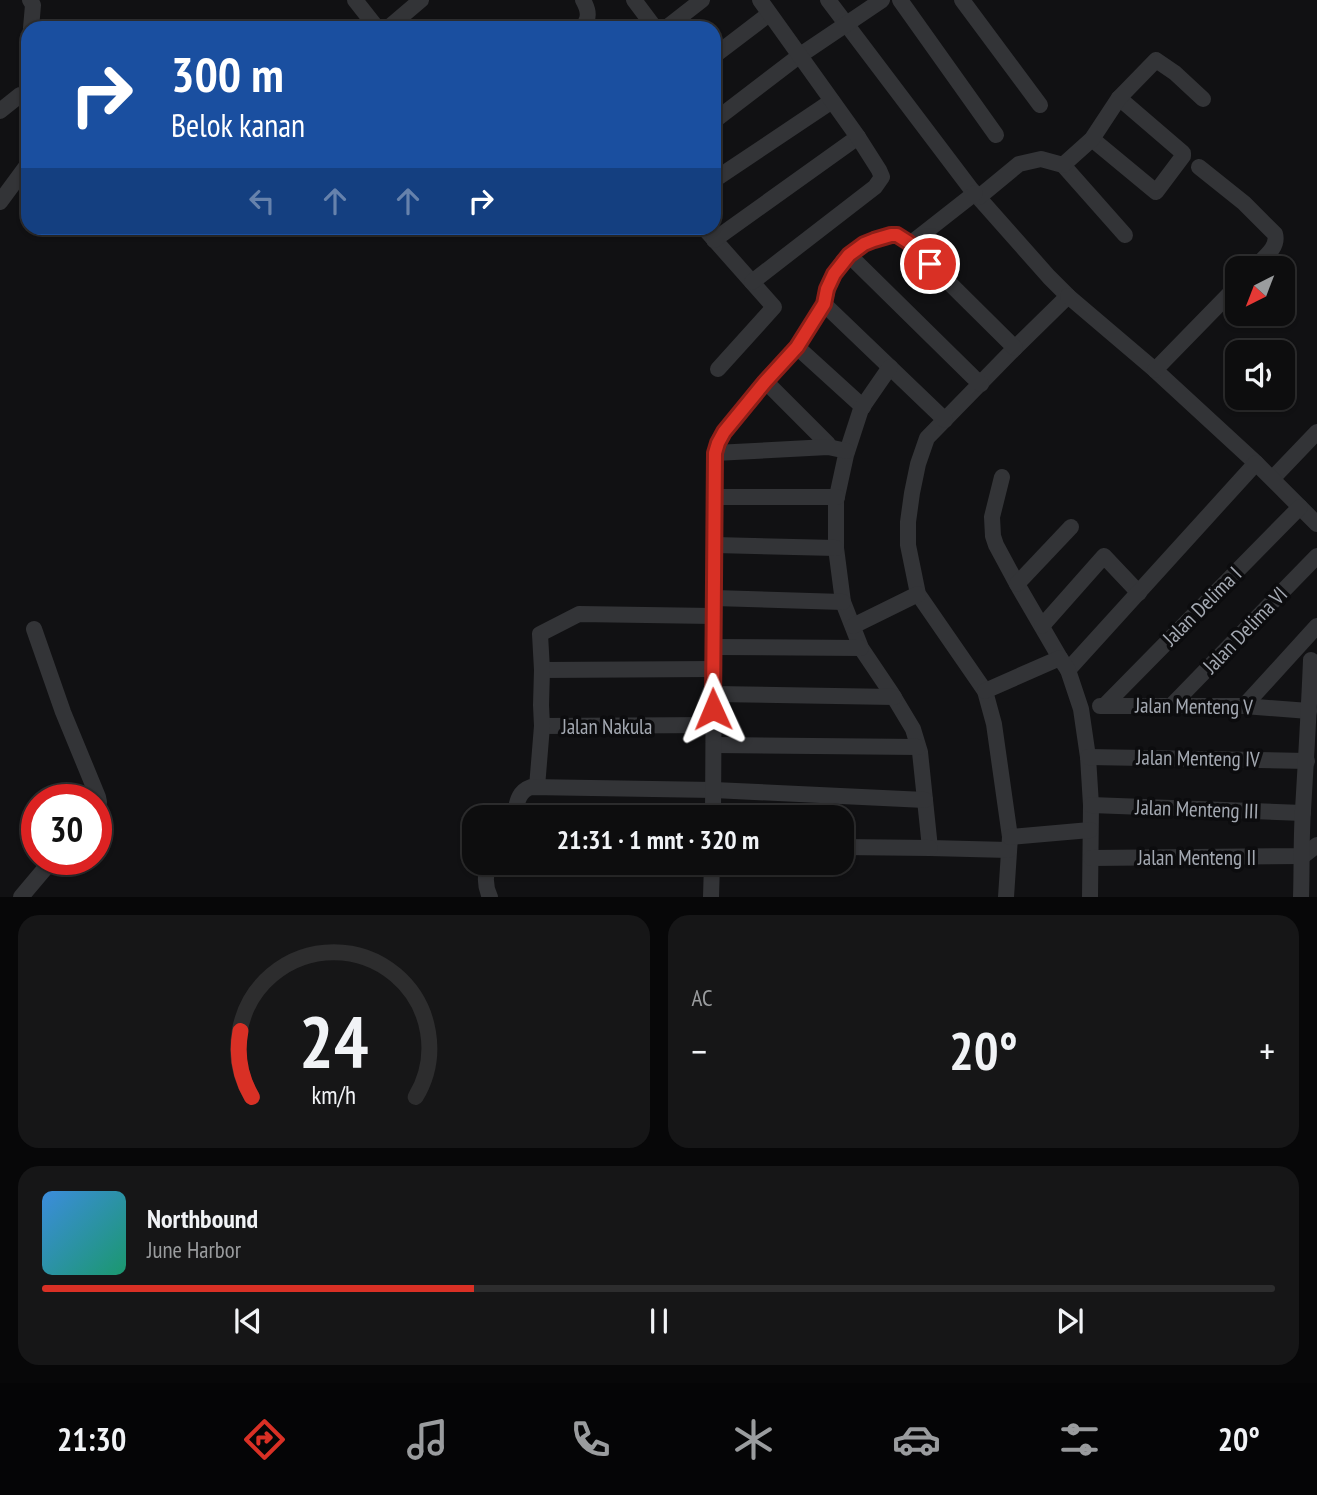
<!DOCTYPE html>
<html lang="id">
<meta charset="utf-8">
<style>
:root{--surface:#0d0d0e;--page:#161617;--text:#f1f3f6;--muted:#9a9c9e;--line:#2d2d2e;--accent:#d93025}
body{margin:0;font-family:"PT Sans Narrow",sans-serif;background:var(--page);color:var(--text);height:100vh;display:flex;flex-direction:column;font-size:26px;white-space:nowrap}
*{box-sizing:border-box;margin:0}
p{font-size:23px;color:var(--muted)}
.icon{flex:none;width:38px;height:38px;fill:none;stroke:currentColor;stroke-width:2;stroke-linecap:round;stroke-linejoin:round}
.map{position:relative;height:897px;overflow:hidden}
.side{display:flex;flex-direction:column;gap:18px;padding:18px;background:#070708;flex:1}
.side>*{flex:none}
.top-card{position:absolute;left:21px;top:21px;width:700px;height:214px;border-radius:21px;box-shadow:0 2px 5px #0004,0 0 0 2px var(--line);background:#1a4fa0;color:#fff;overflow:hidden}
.needle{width:46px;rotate:222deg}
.tools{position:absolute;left:1225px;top:256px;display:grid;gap:14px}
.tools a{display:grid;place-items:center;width:70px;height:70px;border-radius:14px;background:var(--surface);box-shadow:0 2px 5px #0004,0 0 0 2px var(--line);font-size:35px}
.speed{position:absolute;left:21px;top:784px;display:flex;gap:14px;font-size:35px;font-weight:700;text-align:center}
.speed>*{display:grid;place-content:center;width:91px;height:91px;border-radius:50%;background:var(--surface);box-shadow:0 2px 5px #0004,0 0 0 2px var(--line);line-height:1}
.speed .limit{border:10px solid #d22;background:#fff;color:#111}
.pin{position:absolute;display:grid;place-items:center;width:60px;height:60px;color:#fff;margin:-30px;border:4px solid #fff;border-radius:50%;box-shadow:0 2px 7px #0007}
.me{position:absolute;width:77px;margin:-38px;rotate:359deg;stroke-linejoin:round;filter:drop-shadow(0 0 5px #0008)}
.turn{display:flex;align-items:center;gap:24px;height:147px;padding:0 35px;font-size:32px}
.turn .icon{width:91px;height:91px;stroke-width:2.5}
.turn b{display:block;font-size:49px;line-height:60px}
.lanes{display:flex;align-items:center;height:66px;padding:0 35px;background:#0003;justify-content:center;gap:35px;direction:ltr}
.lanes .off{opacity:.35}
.big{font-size:52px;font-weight:700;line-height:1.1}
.side .card{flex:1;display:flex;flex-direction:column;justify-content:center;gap:10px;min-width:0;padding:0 24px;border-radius:21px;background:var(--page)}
.side .dial{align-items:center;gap:0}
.dial svg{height:182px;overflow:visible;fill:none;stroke:var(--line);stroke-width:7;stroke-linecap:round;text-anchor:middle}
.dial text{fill:var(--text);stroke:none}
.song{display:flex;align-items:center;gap:21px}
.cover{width:84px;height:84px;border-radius:10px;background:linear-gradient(135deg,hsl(210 70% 55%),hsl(160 70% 35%))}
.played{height:7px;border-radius:4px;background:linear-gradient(90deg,var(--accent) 35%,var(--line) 35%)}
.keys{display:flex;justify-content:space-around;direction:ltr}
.heat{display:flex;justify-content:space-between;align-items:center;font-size:38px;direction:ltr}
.side .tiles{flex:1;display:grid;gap:18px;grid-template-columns:1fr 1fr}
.card:last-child{grid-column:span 2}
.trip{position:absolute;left:462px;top:805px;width:392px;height:70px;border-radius:21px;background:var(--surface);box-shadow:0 2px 5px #0004,0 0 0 2px var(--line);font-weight:700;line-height:70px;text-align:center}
.dock{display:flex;height:112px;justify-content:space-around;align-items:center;background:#050506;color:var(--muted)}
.dock .icon{width:49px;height:49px}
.dock .current{color:var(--accent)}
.dock b{font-size:32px;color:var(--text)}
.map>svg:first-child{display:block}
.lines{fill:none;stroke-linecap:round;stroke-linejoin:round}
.minor{stroke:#333437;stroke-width:16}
.route-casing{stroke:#8d1f18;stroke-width:18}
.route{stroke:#d93025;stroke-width:12}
.labels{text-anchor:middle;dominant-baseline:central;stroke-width:7;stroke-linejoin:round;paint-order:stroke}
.street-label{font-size:21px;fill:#a4a9b2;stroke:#0c0c0e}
</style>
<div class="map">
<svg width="1317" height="897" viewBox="0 0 1317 897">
<rect width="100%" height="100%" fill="#111113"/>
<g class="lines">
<g class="minor">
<polyline points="30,0 33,5 31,28"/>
<polyline points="355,0 377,28"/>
<polyline points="634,0 655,28"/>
<polyline points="828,0 971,189 1049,277 1068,296 1015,348 927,438 918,464 912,493 908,522 908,545 918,594 985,691 994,724 1010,837 1006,897"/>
<polyline points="900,0 996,135"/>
<polyline points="962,0 1040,105"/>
<polyline points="388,28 421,0"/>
<path d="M582,28C590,18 589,11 583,0"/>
<polyline points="666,28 702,0"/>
<polyline points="714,56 769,14"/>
<polyline points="0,111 20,95 28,99"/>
<polyline points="714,121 799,56 882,0"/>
<polyline points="1092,139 1156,192 1183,156 1183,153 1119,98"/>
<polyline points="1063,165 1125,235"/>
<path d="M1199,167L1244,203L1275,234C1279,248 1263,258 1254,268"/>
<polyline points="714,180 832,101"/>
<polyline points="979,197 1019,164 1041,159 1063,165 1092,139 1119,98 1156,60 1175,73 1203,99"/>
<polyline points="0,202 28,164"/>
<polyline points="704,228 774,307 718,369"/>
<polyline points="714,240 858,137"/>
<polyline points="910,244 975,193"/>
<polyline points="849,255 973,377 981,384"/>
<polyline points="752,282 875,187 882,177 879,170 858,137 760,0"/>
<polyline points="1068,296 1155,370 1256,463"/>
<polyline points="824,304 945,420"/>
<polyline points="797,347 863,407"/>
<polyline points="890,367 861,409 846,455 836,501 836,548 843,602 861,648 892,694 913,729 920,752 930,848 1009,850"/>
<polyline points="1155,370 1237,286"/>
<polyline points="765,381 828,444 828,447"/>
<polyline points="715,453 828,447 847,451"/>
<polyline points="1002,477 992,517 993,536 996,545 1017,584 1060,658"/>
<polyline points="1273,478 1317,432"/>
<polyline points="715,497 837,497"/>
<polyline points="715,545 836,548"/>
<polyline points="1017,584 1071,527"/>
<polyline points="714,598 843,602"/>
<polyline points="853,626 918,594"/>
<polyline points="1042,626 1104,556 1139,593"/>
<polyline points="34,629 63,712 98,797 99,802 96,808"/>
<polyline points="714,647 861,648"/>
<polyline points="542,670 713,669"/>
<polyline points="1068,670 1256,463 1317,524"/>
<polyline points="985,691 1060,658 1068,670 1081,709 1088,757 1091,805 1090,897"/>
<polyline points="714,694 894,697"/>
<polyline points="1105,705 1300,507"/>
<polyline points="1172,705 1317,556"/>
<polyline points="1100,706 1244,706 1309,711"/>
<polyline points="1244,706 1317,626"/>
<polyline points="542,726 713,725"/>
<polyline points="714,745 918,747"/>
<polyline points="1088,757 1307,761"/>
<polyline points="537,787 542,726 541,705 542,670 540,634 579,614 713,616"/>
<polyline points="1091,805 1303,813"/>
<path d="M514,817C517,804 517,792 531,787L714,790L925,800"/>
<polyline points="713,817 715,453 718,443 724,432 765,381 797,347 824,304 830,281 843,261 864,244 883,237 897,235 908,242 1015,348"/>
<polyline points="1010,837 1090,830"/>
<polyline points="842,847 930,848"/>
<polyline points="1091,858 1303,856 1317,845"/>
<path d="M489,863C485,874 484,885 490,897"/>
<polyline points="21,897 53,859"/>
<polyline points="711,897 712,863"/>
<path d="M1301,897C1302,868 1301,839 1303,810C1306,760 1309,710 1311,660"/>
</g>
</g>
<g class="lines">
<g class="route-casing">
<polyline id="route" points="713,709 715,453 718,443 724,432 765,382 797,347 824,304 827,289 834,274 849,255 864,244 874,240 891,235 897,235 908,242 930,264"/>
</g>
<use href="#route" class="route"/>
</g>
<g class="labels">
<g class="street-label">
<text transform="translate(1202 606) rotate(-45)">Jalan Delima I</text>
<text transform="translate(1245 630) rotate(-46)">Jalan Delima VI</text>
<text transform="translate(1194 706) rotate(1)">Jalan Menteng V</text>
<text x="607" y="726">Jalan Nakula</text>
<text transform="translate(1198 758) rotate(1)">Jalan Menteng IV</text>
<text transform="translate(1197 809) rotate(2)">Jalan Menteng III</text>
<text x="1197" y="857">Jalan Menteng II</text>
</g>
</g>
</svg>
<div class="tools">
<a><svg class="needle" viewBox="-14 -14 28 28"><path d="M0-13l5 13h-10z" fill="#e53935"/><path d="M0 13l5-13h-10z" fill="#9a9c9e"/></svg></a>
<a><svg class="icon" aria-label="sound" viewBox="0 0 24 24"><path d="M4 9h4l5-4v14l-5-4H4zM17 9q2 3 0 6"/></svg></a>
</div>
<div class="speed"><div class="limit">30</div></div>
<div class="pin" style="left:930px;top:264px;background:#d93025"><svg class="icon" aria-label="arrive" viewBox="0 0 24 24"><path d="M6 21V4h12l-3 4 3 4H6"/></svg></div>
<svg class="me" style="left:713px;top:709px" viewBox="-20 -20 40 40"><path d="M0-17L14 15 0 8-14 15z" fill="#d93025" stroke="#fff" stroke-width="4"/></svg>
<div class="trip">21:31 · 1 mnt · 320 m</div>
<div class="top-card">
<div class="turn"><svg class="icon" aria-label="right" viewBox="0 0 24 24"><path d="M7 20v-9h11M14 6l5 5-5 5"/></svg><div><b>300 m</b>Belok kanan</div></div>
<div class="lanes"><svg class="icon off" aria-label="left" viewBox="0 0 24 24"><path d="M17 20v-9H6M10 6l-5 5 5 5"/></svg><svg class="icon off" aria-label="ahead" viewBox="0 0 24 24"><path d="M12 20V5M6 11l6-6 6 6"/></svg><svg class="icon off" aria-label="ahead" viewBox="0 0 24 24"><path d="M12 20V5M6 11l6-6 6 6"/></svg><svg class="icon" aria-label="right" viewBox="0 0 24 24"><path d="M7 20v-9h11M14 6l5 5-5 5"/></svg></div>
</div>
</div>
<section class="side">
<div class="tiles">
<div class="card dial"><svg viewBox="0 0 100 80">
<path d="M14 69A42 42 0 1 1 86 69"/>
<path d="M14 69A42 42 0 0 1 9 40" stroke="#d93025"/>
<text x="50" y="56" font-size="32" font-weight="700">24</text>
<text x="50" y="72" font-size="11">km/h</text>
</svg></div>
<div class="card"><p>AC</p>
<div class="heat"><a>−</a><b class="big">20°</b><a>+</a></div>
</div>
<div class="card">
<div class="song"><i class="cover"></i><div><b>Northbound</b><p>June Harbor</p></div></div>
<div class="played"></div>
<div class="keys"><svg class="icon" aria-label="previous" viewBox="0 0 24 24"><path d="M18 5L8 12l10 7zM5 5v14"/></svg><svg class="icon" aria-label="pause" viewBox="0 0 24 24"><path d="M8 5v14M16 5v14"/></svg><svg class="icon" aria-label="next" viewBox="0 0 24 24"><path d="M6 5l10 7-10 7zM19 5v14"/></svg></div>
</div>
</div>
</section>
<nav class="dock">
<b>21:30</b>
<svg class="icon current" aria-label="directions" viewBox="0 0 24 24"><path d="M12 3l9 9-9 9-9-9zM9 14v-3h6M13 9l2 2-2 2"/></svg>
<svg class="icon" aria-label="music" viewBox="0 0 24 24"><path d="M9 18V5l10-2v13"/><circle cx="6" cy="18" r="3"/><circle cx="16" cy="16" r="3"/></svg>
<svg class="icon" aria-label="phone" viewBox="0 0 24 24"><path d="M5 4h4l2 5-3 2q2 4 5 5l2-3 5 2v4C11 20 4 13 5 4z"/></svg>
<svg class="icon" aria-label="climate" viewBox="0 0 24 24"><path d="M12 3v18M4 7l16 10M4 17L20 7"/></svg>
<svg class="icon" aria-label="car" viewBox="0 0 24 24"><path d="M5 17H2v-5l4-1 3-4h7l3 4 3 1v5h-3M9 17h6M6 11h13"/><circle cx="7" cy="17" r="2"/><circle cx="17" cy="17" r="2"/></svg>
<svg class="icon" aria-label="filters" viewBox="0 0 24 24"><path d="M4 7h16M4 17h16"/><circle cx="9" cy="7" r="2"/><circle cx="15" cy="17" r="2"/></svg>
<b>20°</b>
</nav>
